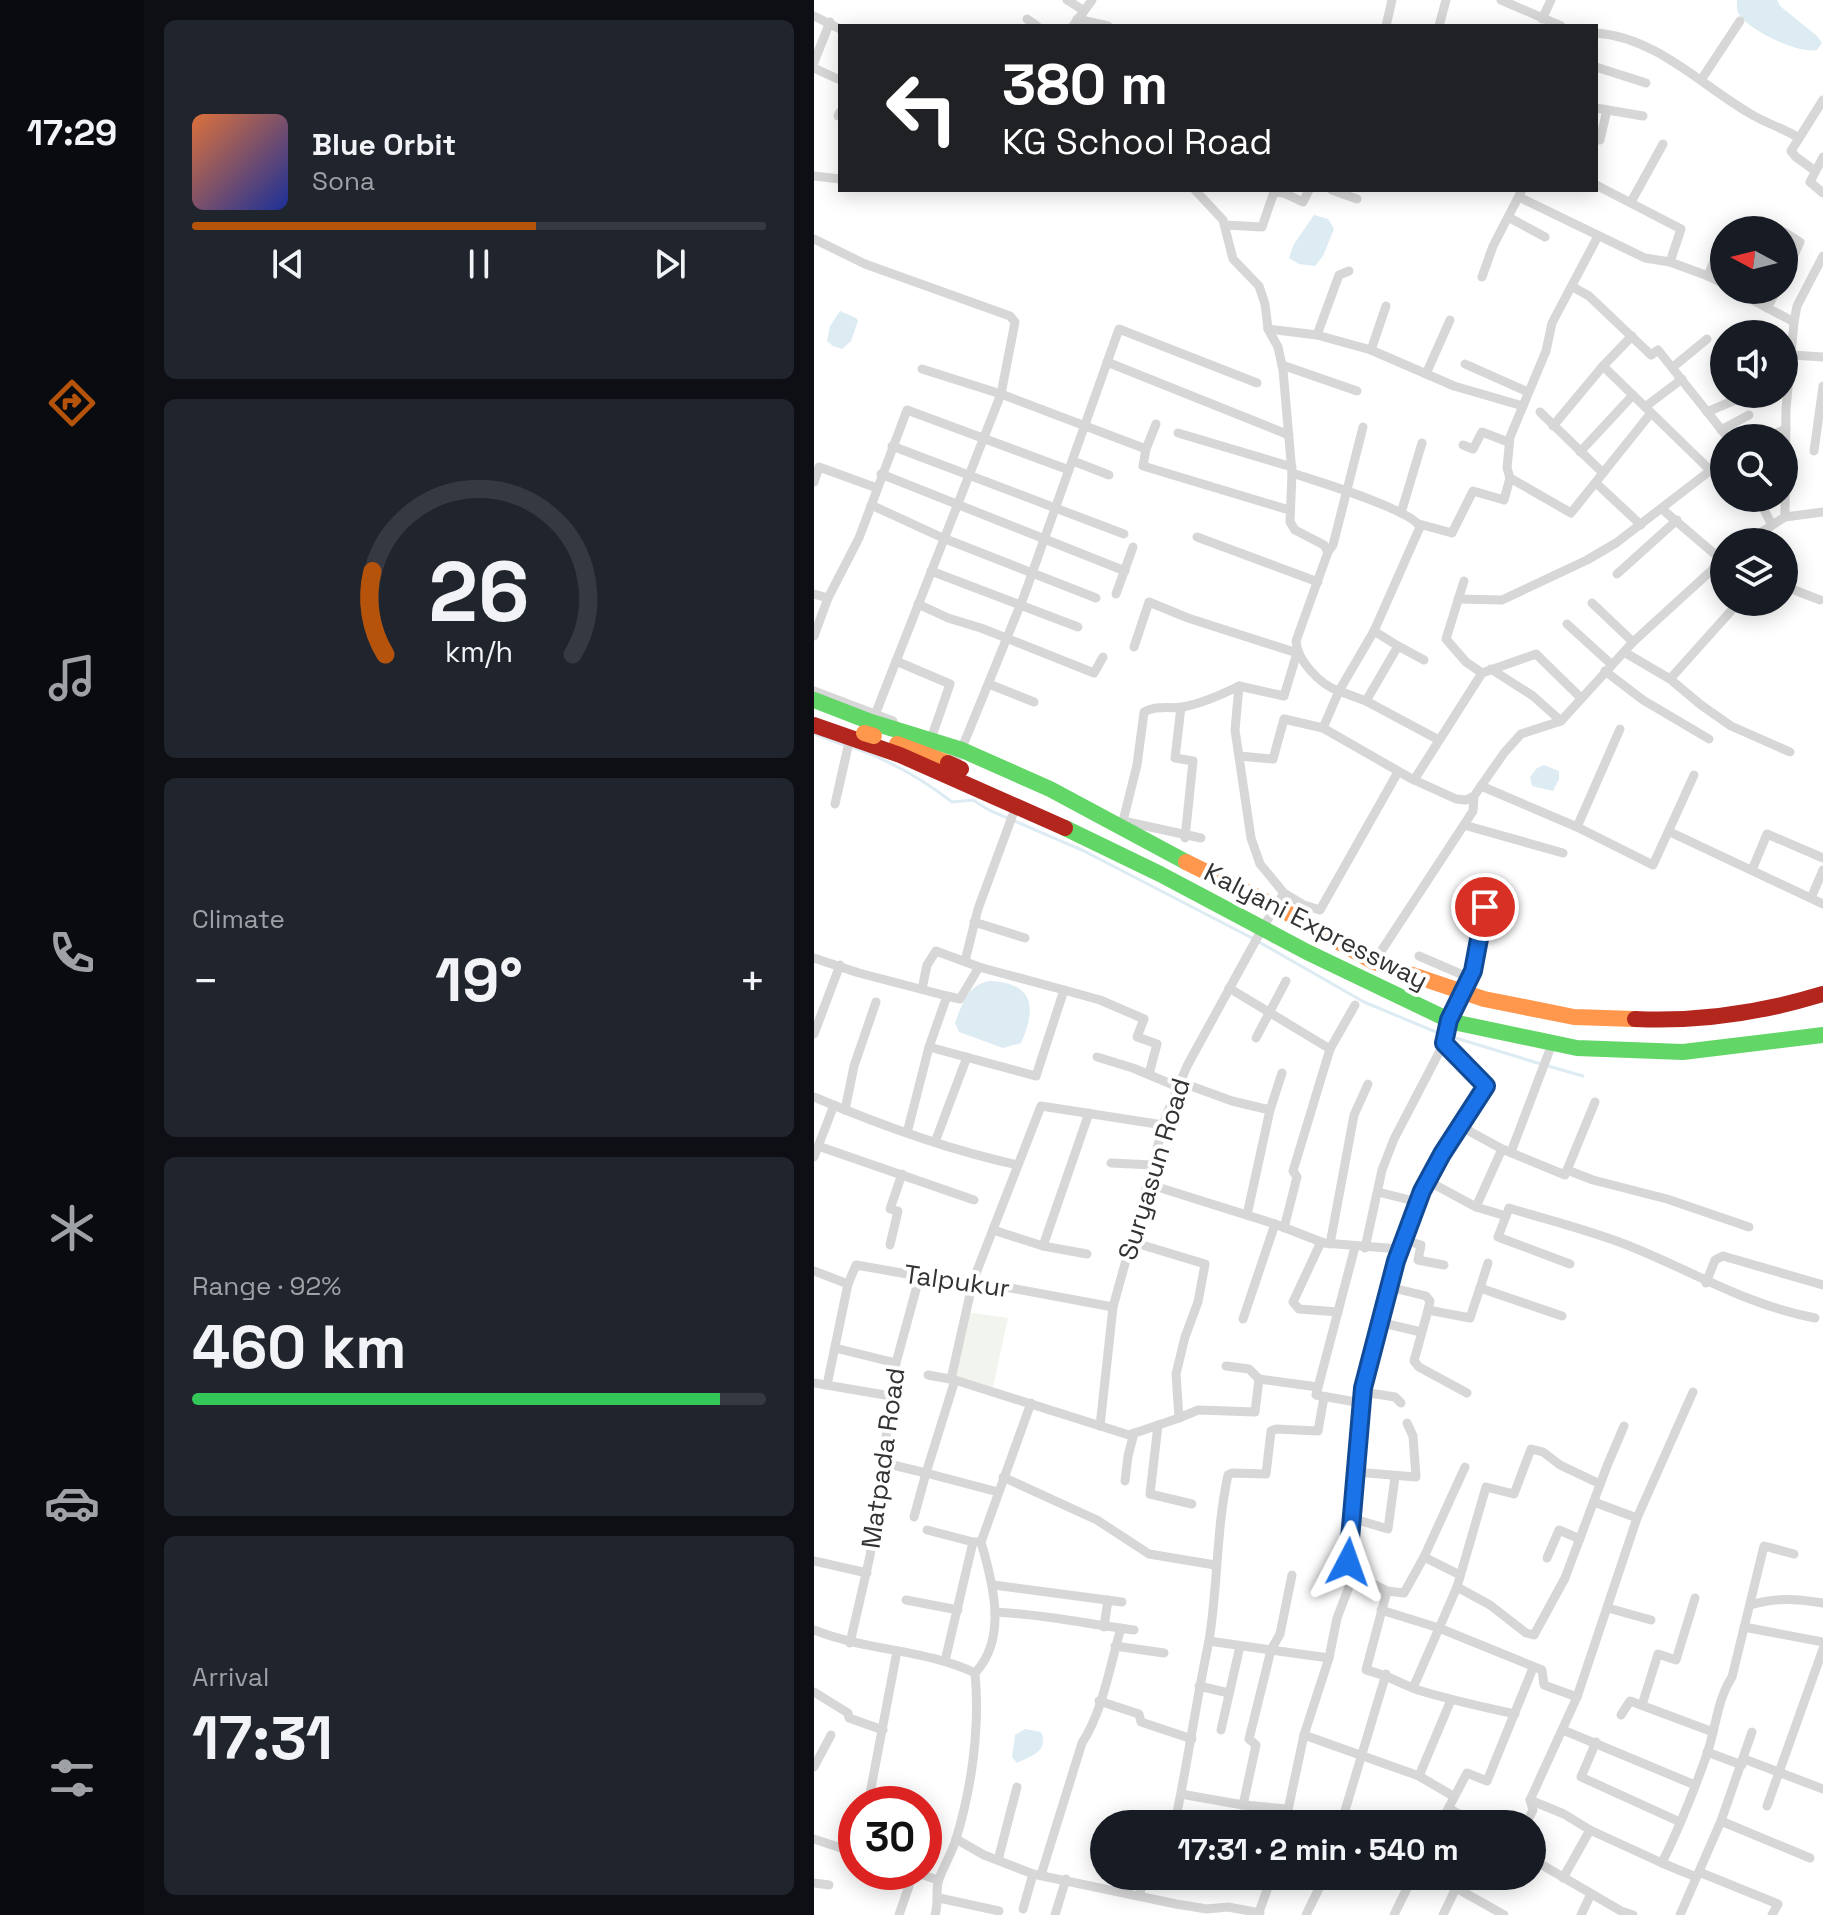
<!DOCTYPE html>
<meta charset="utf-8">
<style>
:root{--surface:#171b24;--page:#20242c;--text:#f1f3f6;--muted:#9ea1a6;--line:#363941;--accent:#b45309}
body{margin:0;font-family:"Space Grotesk",sans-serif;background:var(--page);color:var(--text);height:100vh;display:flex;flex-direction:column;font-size:30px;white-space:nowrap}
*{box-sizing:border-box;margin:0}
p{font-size:26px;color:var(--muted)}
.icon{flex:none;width:44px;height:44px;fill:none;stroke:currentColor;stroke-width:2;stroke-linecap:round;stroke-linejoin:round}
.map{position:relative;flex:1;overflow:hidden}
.side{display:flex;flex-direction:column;gap:20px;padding:20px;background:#0d0f14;width:670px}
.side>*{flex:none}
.hud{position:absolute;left:24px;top:24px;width:760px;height:168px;border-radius:0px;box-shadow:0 4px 20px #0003;background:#202124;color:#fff;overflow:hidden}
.needle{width:52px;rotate:277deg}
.buttons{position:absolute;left:896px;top:216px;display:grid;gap:16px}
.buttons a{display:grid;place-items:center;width:88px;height:88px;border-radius:50%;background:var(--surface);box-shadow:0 4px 20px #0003;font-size:40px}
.speed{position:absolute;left:24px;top:1786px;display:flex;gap:16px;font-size:40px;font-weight:700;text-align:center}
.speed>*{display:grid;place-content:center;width:104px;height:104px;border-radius:50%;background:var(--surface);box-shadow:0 4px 20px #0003;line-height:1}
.speed .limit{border:12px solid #d22;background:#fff;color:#111}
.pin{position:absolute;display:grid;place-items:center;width:68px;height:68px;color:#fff;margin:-34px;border:4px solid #fff;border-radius:50%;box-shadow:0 2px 8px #0007}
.me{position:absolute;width:88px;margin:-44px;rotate:4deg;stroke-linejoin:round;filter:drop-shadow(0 0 6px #0008)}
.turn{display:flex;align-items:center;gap:28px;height:168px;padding:0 32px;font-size:36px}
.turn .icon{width:104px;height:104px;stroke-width:2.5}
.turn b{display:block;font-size:56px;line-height:68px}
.big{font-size:60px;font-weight:800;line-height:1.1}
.side .card{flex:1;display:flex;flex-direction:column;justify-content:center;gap:12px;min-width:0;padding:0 28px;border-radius:12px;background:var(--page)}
.side .dial{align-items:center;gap:0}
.dial svg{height:208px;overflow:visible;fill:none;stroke:var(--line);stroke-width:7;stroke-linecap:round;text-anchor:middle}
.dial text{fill:var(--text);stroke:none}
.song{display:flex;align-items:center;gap:24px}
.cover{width:96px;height:96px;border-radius:12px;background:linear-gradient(135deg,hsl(20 70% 55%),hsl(230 70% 35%))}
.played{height:8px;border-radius:4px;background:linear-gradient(90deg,var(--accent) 60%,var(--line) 60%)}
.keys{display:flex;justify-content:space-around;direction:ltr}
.heat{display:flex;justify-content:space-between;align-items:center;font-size:44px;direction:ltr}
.charge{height:12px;border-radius:6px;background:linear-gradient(90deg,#34c759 92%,var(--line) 0)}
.trip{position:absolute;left:276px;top:1810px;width:456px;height:80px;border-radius:40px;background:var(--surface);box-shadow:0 4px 20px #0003;font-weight:800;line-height:80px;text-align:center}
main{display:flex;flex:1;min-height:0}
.dock{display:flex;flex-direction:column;width:144px;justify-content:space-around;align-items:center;background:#090b0e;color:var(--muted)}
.dock .icon{width:56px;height:56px}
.dock .on{color:var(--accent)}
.dock b{font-size:36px;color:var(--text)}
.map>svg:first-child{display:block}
.green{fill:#f1f5ed}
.water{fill:#ddebf3}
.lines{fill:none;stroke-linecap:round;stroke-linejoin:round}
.stream{stroke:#ddebf3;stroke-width:3}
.street{stroke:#d7d7d7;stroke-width:9}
.fast{stroke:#63d668;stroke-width:16}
.slow{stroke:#ff974d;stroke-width:16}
.jam{stroke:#b3261e;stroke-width:16}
.slow-bridge{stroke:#ff974d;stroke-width:16}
.jam-bridge{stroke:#b3261e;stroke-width:16}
.route-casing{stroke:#114b97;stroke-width:20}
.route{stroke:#1a73e8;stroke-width:14}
.labels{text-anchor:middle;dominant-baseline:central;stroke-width:8;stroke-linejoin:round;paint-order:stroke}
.street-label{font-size:26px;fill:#333;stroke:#fff}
</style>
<main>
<nav class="dock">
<b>17:29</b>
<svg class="icon on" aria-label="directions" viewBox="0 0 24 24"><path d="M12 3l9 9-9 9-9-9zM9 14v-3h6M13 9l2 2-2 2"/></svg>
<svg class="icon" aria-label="music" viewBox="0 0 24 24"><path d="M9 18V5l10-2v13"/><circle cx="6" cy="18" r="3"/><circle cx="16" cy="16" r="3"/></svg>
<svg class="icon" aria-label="phone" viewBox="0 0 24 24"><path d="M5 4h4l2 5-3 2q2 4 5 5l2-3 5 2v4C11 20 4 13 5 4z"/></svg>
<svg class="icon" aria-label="climate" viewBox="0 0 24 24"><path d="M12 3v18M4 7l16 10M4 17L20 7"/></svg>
<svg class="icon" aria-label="car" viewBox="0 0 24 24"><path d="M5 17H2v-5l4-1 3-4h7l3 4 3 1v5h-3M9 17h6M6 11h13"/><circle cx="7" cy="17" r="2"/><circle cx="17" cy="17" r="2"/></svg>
<svg class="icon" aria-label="filters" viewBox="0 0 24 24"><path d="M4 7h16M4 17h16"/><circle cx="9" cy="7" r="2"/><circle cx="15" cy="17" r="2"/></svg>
</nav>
<section class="side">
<div class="card">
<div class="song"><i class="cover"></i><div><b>Blue Orbit</b><p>Sona</p></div></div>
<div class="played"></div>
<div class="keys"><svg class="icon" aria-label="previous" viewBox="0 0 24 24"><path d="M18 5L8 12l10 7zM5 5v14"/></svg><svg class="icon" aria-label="pause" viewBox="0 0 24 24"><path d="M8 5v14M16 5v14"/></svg><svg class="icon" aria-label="next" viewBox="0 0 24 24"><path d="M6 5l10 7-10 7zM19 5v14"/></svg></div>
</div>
<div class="card dial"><svg viewBox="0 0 100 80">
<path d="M14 69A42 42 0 1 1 86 69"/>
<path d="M14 69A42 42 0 0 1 9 37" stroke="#b45309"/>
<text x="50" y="56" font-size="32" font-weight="700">26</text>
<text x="50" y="72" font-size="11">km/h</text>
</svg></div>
<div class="card"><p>Climate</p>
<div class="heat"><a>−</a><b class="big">19°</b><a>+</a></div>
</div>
<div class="card"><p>Range · 92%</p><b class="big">460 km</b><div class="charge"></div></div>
<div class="card"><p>Arrival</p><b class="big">17:31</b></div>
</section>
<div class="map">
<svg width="1009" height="1915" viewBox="0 0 1009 1915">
<rect width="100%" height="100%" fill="#fff"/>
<polygon class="green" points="152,1312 194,1318 179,1387 141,1378"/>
<g class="water">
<path d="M923,0H963L966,6L1003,36L1008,43L1003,50C984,54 934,30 924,13C923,10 923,3 923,0Z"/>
<polygon points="500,215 514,219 520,229 509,256 501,266 485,264 475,258 480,244"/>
<polygon points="26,311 42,318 44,321 37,341 28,349 19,346 13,341 16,326"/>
<polygon points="730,765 745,771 745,779 739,791 718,786 716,777 723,768"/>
<path d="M176,981C220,983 223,1007 207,1043L189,1048L145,1032L141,1023C148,1005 154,984 176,981Z"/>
<path d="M211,1729L227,1732C235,1751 218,1756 203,1763L198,1757L201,1735Z"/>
</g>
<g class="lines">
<g class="stream">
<polyline points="0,734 30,745"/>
<path d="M38,747C75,760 106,777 138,802L159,800L175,810L270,851L438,938"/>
<polyline points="445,942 550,1002 622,1032 727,1064"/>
<polyline points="734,1066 769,1076"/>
</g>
<g class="street">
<polyline points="253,0 269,10"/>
<polyline points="687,0 747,26"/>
<polyline points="0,16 26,29"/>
<polyline points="213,19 223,26"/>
<polyline points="263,19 294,26"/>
<polyline points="728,19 737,0"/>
<polyline points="259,26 278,0"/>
<polyline points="572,26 578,0"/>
<polyline points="625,26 632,0"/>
<path d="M782,33C841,37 886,84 935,113C951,123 969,128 985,138"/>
<polyline points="0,62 16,22"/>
<polyline points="782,67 832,83"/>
<polyline points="0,68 26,80"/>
<polyline points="887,80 926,21"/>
<polyline points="782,108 829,116"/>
<polyline points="24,116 26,112"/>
<polyline points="786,140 793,110"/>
<polyline points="1009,157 996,182 1009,193"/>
<polyline points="1000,170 982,157 977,151 1009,100"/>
<polyline points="0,176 26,179"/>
<polyline points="782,185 867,229 856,262"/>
<path d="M381,190L409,220L419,259L445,286L451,304L454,329L464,347L469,370L478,473L476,522L481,530L510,545L514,552L482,641C483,660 506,685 525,691L509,728L598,779L642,799L652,800L660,796L690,753L707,734L747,721L819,642L910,559"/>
<polyline points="518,190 543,199"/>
<polyline points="705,197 831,258 856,262 894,276"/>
<polyline points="817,202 849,144"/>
<polyline points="696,218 731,237"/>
<polyline points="411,225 448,227 460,192 470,193 489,202 495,190"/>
<polyline points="970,232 986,242 970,277"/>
<polyline points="0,239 51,264 196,316 201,322 187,394 57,725"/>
<polyline points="900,261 894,276 910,284"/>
<polyline points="668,277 679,246 708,190"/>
<polyline points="759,287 775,296 837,355 844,350 914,438"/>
<polyline points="920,290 980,322"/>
<polyline points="953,308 963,290"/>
<polyline points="454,329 503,335 557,350 640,386 709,406"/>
<polyline points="503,335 525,275 535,271"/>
<polyline points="557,350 572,306"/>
<polyline points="978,355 1009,357"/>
<polyline points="293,362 475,435"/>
<polyline points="651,364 714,392"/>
<polyline points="468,365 543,391"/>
<polyline points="789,366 818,336"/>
<polyline points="859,367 893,339"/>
<polyline points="108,369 187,394 332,449"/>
<polyline points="612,374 636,320"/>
<polyline points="831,407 868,379"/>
<polyline points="726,412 789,473"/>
<polyline points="893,412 935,394"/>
<polyline points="342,424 332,449 329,466 475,510"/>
<polyline points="739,426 789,366 896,470"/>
<polyline points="907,430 935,415"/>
<polyline points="364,433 478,467"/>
<polyline points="951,438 972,429"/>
<polyline points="649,445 659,449 668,432 694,442"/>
<polyline points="78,446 310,534"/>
<polyline points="1000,451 1009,386"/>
<polyline points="766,452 819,395"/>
<polyline points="259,461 295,475"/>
<path d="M478,473C502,481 597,509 606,527L560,631L525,691L552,701L625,740"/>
<polyline points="67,474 311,571"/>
<polyline points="696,478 757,513 837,413"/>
<polyline points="0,482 5,467 63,488"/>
<polyline points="782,483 827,525"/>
<polyline points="944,498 958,525"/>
<polyline points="57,505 129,538 282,598"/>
<polyline points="848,509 910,562"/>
<polyline points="587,513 608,443"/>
<polyline points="971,517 972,409 980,322 983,306 1009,256"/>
<polyline points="605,524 638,533 659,491 690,500 696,478 693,468 696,437 732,351 738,323 784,236"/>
<polyline points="383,537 504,582"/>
<polyline points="932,542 971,517 1009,512"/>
<polyline points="514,552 519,545 549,427"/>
<polyline points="117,571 264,627"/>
<polyline points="803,574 863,520"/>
<polyline points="650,581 632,639 652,662 668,673"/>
<polyline points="970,586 1006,600"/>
<polyline points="0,594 14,598"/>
<polyline points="302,594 319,547"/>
<polyline points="644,599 688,600 773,560 802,543 910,460"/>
<polyline points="778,603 819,642"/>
<polyline points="104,604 134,618 167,628 280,673 289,657"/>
<polyline points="753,624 797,664"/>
<polyline points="560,631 584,646"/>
<polyline points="0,636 14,598 45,538 93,410 255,470"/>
<polyline points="320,647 335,602 374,618 483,653 470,696 425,686 421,730 437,838 446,864 470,893"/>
<polyline points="810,652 856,679 887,705 917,726 976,752"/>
<polyline points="82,661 136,684 118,736"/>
<polyline points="677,669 719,696 747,721"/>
<polyline points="791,671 829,700 895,739"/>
<polyline points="856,679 925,602"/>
<polyline points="175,684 220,702"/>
<polyline points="0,691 79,721"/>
<polyline points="552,701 584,646 610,660"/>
<polyline points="367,707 361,758 379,761 371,838"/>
<polyline points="425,756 459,759 470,719 509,728"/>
<polyline points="139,770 210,596 305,329 443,383"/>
<polyline points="600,780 668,673 722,654 766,697"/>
<polyline points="667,786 763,827 839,865 880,775"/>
<polyline points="21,804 36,738"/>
<polyline points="309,821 387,838"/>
<polyline points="650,825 749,853"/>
<polyline points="763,827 806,729"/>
<path d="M310,828L309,821L323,765L330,712C342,705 355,709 369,707C389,703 407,695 425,686"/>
<polyline points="856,832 1009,904"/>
<polyline points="938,870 953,834 1009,858"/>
<polyline points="997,898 1009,870"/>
<polyline points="160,922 211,938"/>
<polyline points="605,956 656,978"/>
<polyline points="0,958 45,973 133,996"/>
<polyline points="151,961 164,909 202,806"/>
<polyline points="568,961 562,959 659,811 660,796"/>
<polyline points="415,988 516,1049 479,1171 483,1177 470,1228"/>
<polyline points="250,990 286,1000 330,1019 323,1037 343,1044 335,1074"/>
<polyline points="0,1034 26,965"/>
<polyline points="442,1038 472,981"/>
<polyline points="115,1047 133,996 146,999 165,967"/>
<polyline points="516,1049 541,1005"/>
<polyline points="283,1057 319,1068 364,1087"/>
<polyline points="366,1082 418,1101 456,1110"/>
<path d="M0,1097C66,1125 134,1150 204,1165"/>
<polyline points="31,1110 40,1066 62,1002"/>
<polyline points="646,1126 688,1149 751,1175 781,1102"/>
<polyline points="93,1133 115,1047 222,1076 250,990 165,967 122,951 113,965 108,989"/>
<polyline points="121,1142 153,1057"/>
<polyline points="4,1146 160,1200"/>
<polyline points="688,1149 662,1207 692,1216"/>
<polyline points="697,1152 738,1044"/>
<polyline points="0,1157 20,1105"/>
<polyline points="297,1163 339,1165"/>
<polyline points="753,1170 779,1180 853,1199 935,1227"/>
<polyline points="614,1181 662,1207"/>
<polyline points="334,1184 461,1224 510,1243 586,1249"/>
<polyline points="564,1192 604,1202"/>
<polyline points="433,1215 456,1110 468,1073"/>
<polyline points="179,1230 229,1246 273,1254"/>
<polyline points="590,1240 607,1245 604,1260 630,1265"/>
<polyline points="507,1242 479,1302 485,1309 524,1312"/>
<polyline points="516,1244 540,1115 554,1084"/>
<polyline points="76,1245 84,1211 76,1209 88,1174"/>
<polyline points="229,1246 275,1113"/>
<polyline points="541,1247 502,1395 548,1403"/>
<polyline points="551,1248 568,1170 580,1139 630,1043"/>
<path d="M756,1264L684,1237L695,1208C734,1220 775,1230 813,1245C879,1271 929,1304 1001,1318"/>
<polyline points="0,1271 34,1284 42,1265 99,1275 159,1281 299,1307"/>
<polyline points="892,1283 901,1260 909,1256 1009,1285"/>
<polyline points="575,1287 612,1296 616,1301 614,1310"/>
<polyline points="666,1288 674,1263"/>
<polyline points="429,1319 461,1224"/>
<polyline points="565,1322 607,1332"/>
<polyline points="21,1348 82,1363"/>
<polyline points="412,1366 435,1369 445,1379 504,1387"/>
<polyline points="114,1375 141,1380 315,1435 365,1418 362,1374 371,1337 384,1302 391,1264 315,1241"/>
<polyline points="137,1379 159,1281 227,1106 349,1125"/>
<polyline points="0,1383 77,1396"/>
<polyline points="13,1385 34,1284"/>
<polyline points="549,1392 581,1397 587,1403"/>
<polyline points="653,1393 605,1367 600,1361 614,1310 656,1318 666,1288 748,1316"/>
<polyline points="365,1418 384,1410 441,1412 445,1379"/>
<polyline points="344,1425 336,1494 378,1504"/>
<polyline points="286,1426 299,1307 352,1116 373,1066 448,929 470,893 490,905 506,910 584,772"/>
<polyline points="70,1463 112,1473 141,1380"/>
<polyline points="541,1472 602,1477 599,1436 593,1423"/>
<polyline points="189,1477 283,1520 335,1554 401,1565"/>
<polyline points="311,1481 314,1456 320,1433"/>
<polyline points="780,1502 823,1518"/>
<polyline points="100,1517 112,1473 184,1492"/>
<polyline points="537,1518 574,1529 581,1477"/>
<polyline points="113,1530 159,1542"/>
<polyline points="610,1557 646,1575"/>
<polyline points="733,1558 745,1530 766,1539"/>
<polyline points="0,1561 53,1573"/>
<polyline points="540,1574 534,1562 549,1388 582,1261 608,1191 628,1154 672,1086 630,1043 635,1020 659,971 671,907"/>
<polyline points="540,1574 573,1591 590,1593 610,1557 651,1467"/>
<polyline points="478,1575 466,1634 457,1650 515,1658"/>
<polyline points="180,1585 308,1602"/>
<polyline points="643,1587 676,1605 712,1633 720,1635 751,1578 793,1466 810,1426"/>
<path d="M573,1591L552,1670C574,1675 585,1683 604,1690C636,1700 669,1707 701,1714"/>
<polyline points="92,1600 144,1610"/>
<path d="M936,1605C961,1597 983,1599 1009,1603"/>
<polyline points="794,1608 837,1620"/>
<polyline points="567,1610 625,1628 728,1670 730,1685 763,1697 823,1518 879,1392"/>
<path d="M181,1612C228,1614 274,1624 320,1630"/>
<polyline points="290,1627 294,1600"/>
<polyline points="930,1627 1009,1642"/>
<path d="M0,1630C52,1651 111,1649 161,1673C166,1727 158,1787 142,1839C138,1853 130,1865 125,1879C121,1889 125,1903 121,1915"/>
<path d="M395,1641C404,1586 402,1530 414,1475L418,1473L452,1474L457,1431L462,1429L504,1431L510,1397"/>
<polyline points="36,1643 56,1556 82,1363 106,1275"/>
<polyline points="301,1646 350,1653"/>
<polyline points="131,1661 159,1542 167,1542 217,1403"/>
<path d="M161,1673C194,1638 179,1583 167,1542"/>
<polyline points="385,1686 415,1693"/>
<polyline points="599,1688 643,1587 672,1487 700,1494 717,1449 729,1452 746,1465 786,1484"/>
<polyline points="0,1692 34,1713 35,1718 69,1730"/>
<polyline points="285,1701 325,1714 327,1722 378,1739"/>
<polyline points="828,1705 844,1654 862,1660 881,1598"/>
<polyline points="807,1715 816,1701 899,1732"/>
<polyline points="407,1730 426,1646"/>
<polyline points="749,1730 881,1785"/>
<polyline points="490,1735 605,1776 637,1700"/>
<polyline points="782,1742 767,1777 866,1822"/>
<polyline points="893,1752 928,1765"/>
<polyline points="930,1759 1009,1789"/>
<polyline points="0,1767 17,1735"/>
<polyline points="605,1776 639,1796"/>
<polyline points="716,1800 750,1814 776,1830"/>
<polyline points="54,1804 83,1651"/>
<polyline points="429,1805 474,1809"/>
<polyline points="953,1806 1009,1649"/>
<polyline points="635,1808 661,1824"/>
<polyline points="907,1821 996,1858"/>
<path d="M361,1824V1822C374,1762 382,1701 395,1641L457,1650L435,1739L442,1745L429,1805L367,1794"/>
<polyline points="471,1824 490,1735 515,1658 523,1618 540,1574"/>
<polyline points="527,1824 572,1674"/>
<polyline points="626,1824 653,1773 673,1781 719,1668"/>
<polyline points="712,1824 719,1810 716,1800 763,1697"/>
<polyline points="0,1839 42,1853"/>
<polyline points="142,1839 170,1855 219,1874 362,1904 393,1909 414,1907 446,1913"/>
<polyline points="718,1859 807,1911 819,1915"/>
<polyline points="184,1860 203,1787"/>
<polyline points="100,1872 124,1880"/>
<polyline points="885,1872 964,1904 958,1915"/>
<path d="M227,1875L268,1743C289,1711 296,1665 307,1628"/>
<polyline points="621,1876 690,1915"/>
<path d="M882,1877L848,1863C865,1828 880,1791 893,1754C902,1728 903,1700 918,1677L950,1546L980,1554"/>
<polyline points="749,1878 776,1830 848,1863"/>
<polyline points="0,1883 15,1885"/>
<polyline points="325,1896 331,1876"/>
<polyline points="125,1898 185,1911"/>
<polyline points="209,1909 219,1874"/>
<polyline points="85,1915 95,1886"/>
<polyline points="241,1915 252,1879"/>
<polyline points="444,1915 458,1876"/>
<polyline points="492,1915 511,1876"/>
<polyline points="580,1915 599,1876"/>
<polyline points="629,1915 642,1888"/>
<polyline points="767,1915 777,1894"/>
<polyline points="866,1915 907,1821 938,1732"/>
</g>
<g class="fast">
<polyline points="0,700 57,722 148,750 236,789 372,862"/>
<polyline points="251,828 346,874 493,952 639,1022 763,1048 869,1052 1009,1035"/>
</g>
<g class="slow">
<polyline points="83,744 134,763"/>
<polyline points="372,862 463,907 560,962 670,999 760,1017 821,1019"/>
</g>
<g class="jam">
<polyline points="0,725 86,755 251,828"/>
<path d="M821,1019C886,1022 947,1013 1009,994"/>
</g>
<polyline class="slow-bridge" points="50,733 60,736"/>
<polyline class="jam-bridge" points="134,763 147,769"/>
</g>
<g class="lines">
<g class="route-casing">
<polyline id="route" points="534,1562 549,1388 582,1261 608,1191 628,1154 672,1086 630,1043 635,1020 659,971 671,907"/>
</g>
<use href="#route" class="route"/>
</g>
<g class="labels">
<g class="street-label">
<text transform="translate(502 926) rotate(27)">Kalyani Expressway</text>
<text transform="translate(340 1169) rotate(-73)">Suryasun Road</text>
<text transform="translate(143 1281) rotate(8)">Talpukur</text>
<text transform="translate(69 1458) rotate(-82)">Matpada Road</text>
</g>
</g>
</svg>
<div class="buttons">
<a><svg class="needle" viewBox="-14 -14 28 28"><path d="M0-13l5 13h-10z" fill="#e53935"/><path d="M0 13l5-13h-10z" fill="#9ea1a6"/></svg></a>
<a><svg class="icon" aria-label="sound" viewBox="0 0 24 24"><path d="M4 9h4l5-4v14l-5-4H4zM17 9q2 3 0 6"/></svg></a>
<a><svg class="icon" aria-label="search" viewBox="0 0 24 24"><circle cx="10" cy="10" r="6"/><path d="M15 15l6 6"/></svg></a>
<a><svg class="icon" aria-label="layers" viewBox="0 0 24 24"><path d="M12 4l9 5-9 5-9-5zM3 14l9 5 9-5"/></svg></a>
</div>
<div class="speed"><div class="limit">30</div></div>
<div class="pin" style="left:671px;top:907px;background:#d93025"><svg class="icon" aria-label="arrive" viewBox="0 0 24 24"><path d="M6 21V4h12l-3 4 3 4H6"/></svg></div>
<svg class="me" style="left:534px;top:1562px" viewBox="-20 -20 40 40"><path d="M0-17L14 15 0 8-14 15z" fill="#1a73e8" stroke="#fff" stroke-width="4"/></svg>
<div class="trip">17:31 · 2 min · 540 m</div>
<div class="hud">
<div class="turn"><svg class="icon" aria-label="left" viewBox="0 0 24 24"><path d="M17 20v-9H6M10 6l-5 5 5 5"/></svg><div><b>380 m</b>KG School Road</div></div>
</div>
</div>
</main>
